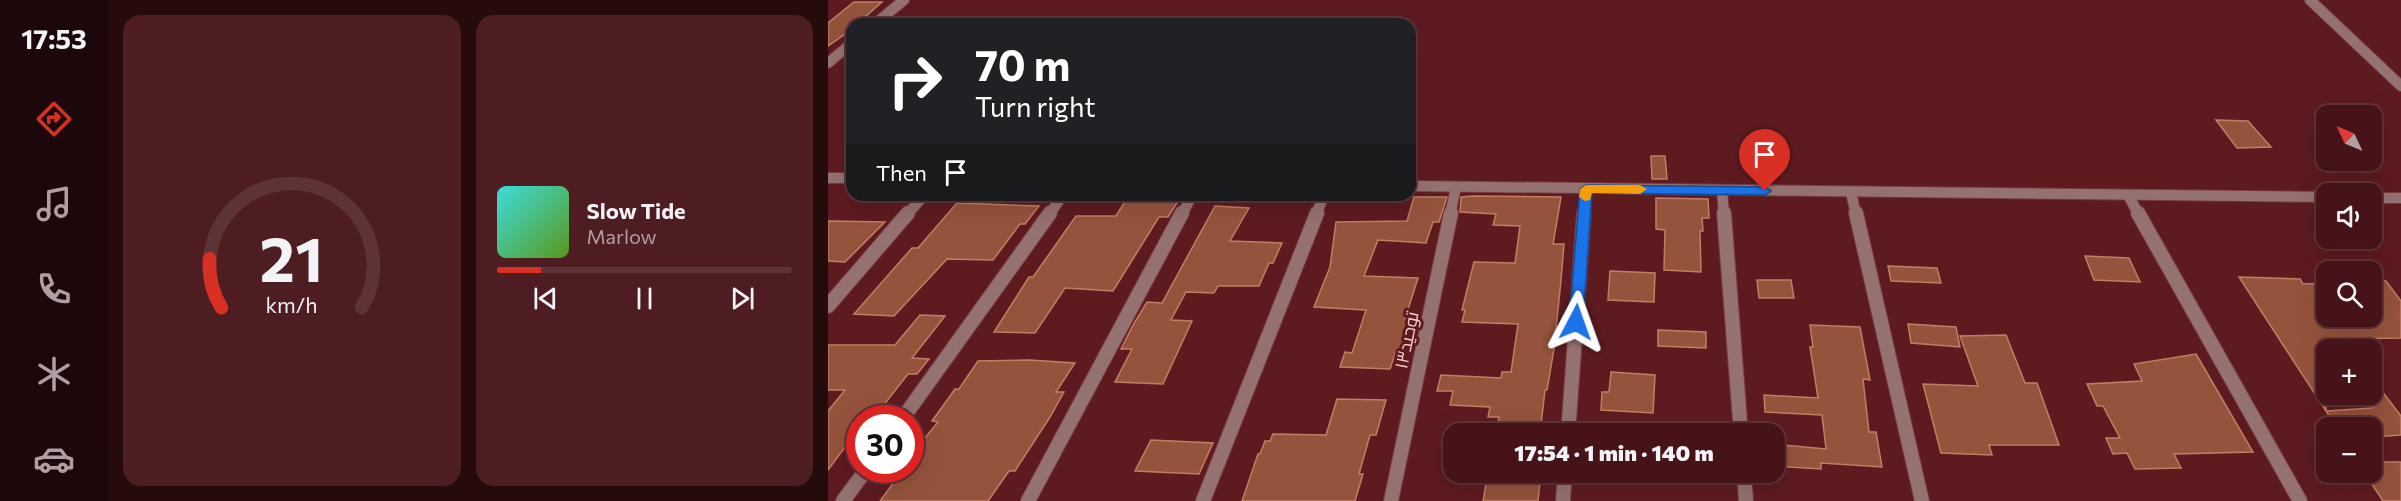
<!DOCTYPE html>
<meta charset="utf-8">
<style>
:root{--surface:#461418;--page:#4d1d21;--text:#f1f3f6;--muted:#b09ea2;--line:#5e3337;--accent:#d93025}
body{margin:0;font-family:Commissioner,Cairo,sans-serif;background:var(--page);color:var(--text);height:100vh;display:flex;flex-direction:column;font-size:22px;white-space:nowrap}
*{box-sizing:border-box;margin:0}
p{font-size:20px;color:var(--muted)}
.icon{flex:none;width:33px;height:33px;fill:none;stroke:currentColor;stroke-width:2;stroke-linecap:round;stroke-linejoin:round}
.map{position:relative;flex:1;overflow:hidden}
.panel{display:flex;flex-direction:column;gap:15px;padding:15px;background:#260b0d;width:720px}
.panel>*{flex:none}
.banner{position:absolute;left:18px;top:18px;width:570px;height:183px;border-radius:18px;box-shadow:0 6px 24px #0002,0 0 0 2px var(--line);background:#202124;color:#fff;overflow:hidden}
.needle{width:39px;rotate:314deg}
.tools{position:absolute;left:1488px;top:105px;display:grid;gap:12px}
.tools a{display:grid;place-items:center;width:66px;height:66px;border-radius:12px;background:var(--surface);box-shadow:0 6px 24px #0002,0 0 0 2px var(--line);font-size:30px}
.speed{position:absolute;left:18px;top:405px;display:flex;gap:12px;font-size:30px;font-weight:700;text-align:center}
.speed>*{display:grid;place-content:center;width:78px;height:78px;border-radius:50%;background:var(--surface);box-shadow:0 6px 24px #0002,0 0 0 2px var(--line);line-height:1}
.speed .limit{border:9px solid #d22;background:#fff;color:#111}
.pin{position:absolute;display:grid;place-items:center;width:51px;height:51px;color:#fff;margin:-62px -26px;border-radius:50% 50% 50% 0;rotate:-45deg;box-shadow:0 0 6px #0007}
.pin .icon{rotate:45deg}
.me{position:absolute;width:66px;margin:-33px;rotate:4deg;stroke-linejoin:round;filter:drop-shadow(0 0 4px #0008)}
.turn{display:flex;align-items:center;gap:21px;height:126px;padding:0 30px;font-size:27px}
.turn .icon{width:78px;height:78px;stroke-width:2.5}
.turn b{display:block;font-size:42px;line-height:51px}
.then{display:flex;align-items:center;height:57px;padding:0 30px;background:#0003;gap:12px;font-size:22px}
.panel .card{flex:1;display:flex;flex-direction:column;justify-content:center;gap:9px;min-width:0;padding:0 21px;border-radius:18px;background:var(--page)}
.panel .dial{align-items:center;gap:0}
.dial svg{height:156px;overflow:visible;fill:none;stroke:var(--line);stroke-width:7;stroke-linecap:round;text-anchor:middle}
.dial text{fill:var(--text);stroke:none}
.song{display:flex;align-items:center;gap:18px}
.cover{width:72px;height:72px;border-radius:9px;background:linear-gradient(135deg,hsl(180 70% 55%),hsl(90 70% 35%))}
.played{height:6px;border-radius:3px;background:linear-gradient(90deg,var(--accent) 15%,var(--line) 15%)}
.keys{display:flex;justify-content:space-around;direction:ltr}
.panel .tiles{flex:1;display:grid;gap:15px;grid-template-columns:repeat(2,1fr)}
.trip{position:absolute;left:615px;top:423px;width:342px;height:60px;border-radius:18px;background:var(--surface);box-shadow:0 6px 24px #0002,0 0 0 2px var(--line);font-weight:800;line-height:60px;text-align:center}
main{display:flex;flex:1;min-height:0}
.tabs{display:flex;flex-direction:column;width:108px;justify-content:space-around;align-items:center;background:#1c080a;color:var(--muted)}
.tabs .icon{width:42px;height:42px}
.tabs .selected{color:var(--accent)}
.tabs b{font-size:27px;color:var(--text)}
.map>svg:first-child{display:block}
.building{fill:#95533c;stroke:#c47d65;stroke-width:1.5}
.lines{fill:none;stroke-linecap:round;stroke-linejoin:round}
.minor-far1-casing{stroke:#793b3f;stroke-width:12}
.minor-casing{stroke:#793b3f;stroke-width:16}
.minor-far1{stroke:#947271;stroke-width:10}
.minor{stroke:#947271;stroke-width:14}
.route{fill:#1a73e8;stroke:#114b97;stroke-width:1.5}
.slow{fill:#f59e0b}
.labels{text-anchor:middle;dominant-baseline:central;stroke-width:6;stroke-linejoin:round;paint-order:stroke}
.street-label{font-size:18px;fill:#f7cccb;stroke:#5d1b20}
</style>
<main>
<nav class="tabs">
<b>17:53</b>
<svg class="icon selected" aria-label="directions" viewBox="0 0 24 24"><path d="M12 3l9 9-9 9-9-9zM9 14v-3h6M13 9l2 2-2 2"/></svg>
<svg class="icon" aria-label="music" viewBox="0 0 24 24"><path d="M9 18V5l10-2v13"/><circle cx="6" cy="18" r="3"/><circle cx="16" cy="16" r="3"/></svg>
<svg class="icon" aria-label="phone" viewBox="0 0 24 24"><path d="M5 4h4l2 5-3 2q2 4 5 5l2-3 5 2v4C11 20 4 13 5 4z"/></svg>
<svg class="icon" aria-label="climate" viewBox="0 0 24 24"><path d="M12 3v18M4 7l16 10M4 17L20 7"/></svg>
<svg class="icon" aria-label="car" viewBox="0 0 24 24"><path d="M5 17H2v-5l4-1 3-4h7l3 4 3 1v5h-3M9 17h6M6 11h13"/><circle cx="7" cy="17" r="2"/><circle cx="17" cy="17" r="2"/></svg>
</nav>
<section class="panel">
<div class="tiles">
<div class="card dial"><svg viewBox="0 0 100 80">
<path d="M14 69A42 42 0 1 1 86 69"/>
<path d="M14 69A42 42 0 0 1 8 44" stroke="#d93025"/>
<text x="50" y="56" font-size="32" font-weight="700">21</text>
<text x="50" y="72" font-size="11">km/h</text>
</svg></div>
<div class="card">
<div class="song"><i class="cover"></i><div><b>Slow Tide</b><p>Marlow</p></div></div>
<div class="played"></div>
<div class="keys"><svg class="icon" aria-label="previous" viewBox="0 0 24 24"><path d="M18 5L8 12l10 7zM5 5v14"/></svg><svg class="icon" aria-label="pause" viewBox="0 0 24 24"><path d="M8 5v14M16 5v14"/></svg><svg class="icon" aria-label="next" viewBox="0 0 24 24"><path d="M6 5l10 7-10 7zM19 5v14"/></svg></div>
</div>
</div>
</section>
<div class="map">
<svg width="1573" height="501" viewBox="0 0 1573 501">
<rect width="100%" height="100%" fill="#5d1b20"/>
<g class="building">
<polygon points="26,2 54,2 29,24 24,24 24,29 0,46 0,23"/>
<polygon points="1388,120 1420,121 1443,147 1409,148"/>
<polygon points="823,156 837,156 839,179 824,179"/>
<polygon points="301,195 354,195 340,217 331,217 285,291 237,288 207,333 166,332 201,277 205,277 248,216 288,216"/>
<polygon points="644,196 733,197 725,244 736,244 733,280 726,349 719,390 717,390 712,434 668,434 671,417 660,417 662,407 622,405 625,391 609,391 613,375 673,378 674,372 683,372 690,324 634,322 637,310 634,310 646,262 687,263 692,226 665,225 668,214 632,212 633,197"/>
<polygon points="586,197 619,197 611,222 605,222 598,243 550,240 536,276 590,278 577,319 584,319 573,349 569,349 562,369 512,367 517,352 524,353 538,310 486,307 502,267 508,222 579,221"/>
<polygon points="828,198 880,199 881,218 874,218 875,231 872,231 873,272 836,270 837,230 828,229"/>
<polygon points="129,203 211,206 197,224 192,224 165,260 119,259 66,316 26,314 84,248 90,248"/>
<polygon points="387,206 421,208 402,241 454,243 445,263 441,263 431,286 390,286 386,293 358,292 343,320 364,321 335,384 287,382 304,349 293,349 305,325 319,302 334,303"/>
<polygon points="0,221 57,222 17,262 0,261"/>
<polygon points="1257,256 1301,258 1312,282 1266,280"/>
<polygon points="1060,266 1109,268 1113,283 1063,281"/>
<polygon points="782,271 827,273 826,302 780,300"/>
<polygon points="1411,277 1472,279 1475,284 1498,283 1498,316 1544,316 1544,281 1558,281 1573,301 1573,338 1515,339 1523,350 1498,350 1498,411 1544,408 1544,378 1573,416 1573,435 1544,437 1544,428 1509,428"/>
<polygon points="929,280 963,280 966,298 931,298"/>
<polygon points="92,315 117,316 84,358 101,359 89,374 80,374 55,406 47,405 38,418 32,418 32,427 0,470 0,411 17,390 0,390 0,345 67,345"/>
<polygon points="1080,324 1128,327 1132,347 1083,343"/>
<polygon points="982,325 1032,327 1042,380 1035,379 1041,432 1048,432 1054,467 993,463 993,469 946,466 946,444 998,449 994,415 937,412 936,395 990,398 982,347 985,347"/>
<polygon points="830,330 878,332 878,348 830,346"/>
<polygon points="1178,335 1197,383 1209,383 1231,445 1161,445 1164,455 1113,453 1095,384 1150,386 1132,336"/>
<polygon points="1368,354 1425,452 1346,454 1353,468 1307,469 1299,453 1285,454 1278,438 1292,438 1275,406 1269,406 1259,384 1314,381 1306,364"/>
<polygon points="201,360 247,363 228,392 236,392 222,417 187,471 181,471 160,501 52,501 75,470 82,470 82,456 110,422 104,421 127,389 131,389 150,361"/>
<polygon points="783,372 827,375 825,413 773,410 774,392 781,392"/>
<polygon points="509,399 558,400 548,435 542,435 531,474 535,474 527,501 414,501 430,454 432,454 437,441 442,441 445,434 498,435"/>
<polygon points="323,440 385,443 371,474 307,471"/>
<polygon points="1544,462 1573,462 1573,501 1555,501 1536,472 1544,472"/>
<polygon points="660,472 713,472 710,501 655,501"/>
</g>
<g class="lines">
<g class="minor-far1-casing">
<g id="minor-far1">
<polyline points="1482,0 1573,86"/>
<polyline points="47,24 76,0"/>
<polyline points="0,63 24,43"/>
<polyline points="0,178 24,178"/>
<polyline points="582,186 1498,197"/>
<polyline points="894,190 896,215"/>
<polyline points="1023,192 1028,215"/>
<polyline points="1300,195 1311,215"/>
<polyline points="1544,198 1573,198"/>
<polyline points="79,215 96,195"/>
<polyline points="221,215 235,195"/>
<polyline points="354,215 364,195"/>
<polyline points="488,215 496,195"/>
<polyline points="622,215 628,187"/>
<polyline points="756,215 758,189"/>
</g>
</g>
<g class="minor-casing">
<g id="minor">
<polyline points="896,213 913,434"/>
<polyline points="1028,213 1094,501"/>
<polyline points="1310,213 1472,501"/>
<polyline points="0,306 80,213"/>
<polyline points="75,418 222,213"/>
<polyline points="740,434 756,213"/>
<polyline points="916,472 918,501"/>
<polyline points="15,501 38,470"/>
<polyline points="200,501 354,213"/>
<polyline points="375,501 489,213"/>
<polyline points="563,501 623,213"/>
<polyline points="735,501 737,472"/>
</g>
</g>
<use href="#minor-far1" class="minor-far1"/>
<use href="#minor" class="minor"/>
</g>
<polygon class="route" points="758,185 937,187 943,191 937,195 764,193 755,322 753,326 743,326 741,322 752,189"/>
<polygon class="slow" points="758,185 812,185 819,189 812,194 764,193 762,200 757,201 751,197 752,189"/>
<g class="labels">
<g class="street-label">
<text transform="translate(578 340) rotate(-78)">توحید۱۳</text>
</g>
</g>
</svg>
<div class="tools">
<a><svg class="needle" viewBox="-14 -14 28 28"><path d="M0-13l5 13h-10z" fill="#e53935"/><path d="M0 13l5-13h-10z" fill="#b09ea2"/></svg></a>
<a><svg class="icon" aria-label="sound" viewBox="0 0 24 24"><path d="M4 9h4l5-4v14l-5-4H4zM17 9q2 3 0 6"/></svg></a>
<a><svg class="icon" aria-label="search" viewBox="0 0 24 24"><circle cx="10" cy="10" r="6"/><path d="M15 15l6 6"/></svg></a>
<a>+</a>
<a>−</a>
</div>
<div class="speed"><div class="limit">30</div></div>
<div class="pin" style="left:937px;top:191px;background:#d93025"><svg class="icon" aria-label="arrive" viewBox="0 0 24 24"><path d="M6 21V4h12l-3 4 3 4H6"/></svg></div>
<svg class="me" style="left:748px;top:322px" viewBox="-20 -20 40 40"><path d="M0-17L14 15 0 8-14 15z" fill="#1a73e8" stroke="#fff" stroke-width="4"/></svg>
<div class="trip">17:54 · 1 min · 140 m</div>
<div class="banner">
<div class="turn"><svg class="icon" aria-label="right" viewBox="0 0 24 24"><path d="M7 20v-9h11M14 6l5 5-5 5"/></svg><div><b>70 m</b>Turn right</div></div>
<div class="then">Then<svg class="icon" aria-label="arrive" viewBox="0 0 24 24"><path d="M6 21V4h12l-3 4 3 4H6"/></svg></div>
</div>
</div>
</main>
